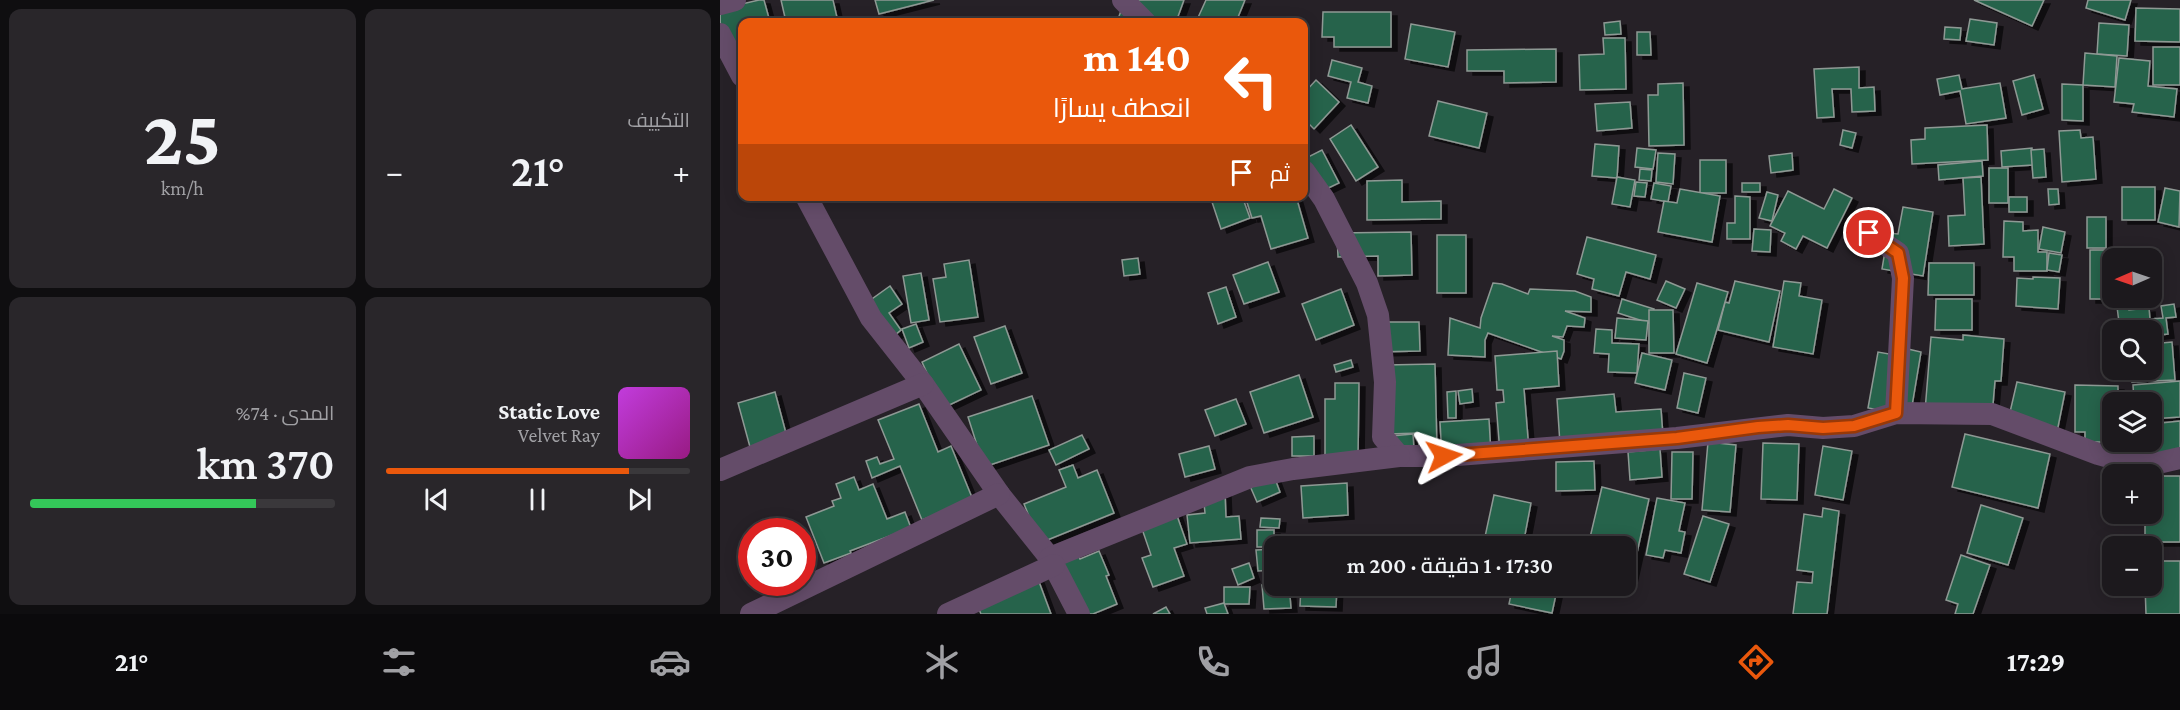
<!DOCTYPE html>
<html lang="ar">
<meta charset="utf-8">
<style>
:root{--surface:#1c191d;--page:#29262a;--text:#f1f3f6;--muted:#a0a0a4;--line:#3a383b;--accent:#ea580c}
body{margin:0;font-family:"Crimson Pro",Cairo,serif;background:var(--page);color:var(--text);direction:rtl;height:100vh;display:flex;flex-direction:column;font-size:22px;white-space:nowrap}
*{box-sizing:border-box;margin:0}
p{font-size:20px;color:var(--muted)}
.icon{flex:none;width:33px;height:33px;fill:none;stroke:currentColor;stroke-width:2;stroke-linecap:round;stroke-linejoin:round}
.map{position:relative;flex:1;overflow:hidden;direction:ltr}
.sheet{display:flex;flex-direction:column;gap:9px;padding:9px;background:#0f0e10;width:720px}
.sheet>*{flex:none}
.top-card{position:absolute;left:18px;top:18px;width:570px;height:183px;border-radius:12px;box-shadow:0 3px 15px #0003,0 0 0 2px var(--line);direction:rtl;background:#ea580c;color:#fff;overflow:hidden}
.needle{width:39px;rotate:268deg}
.buttons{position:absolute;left:1382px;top:248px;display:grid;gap:12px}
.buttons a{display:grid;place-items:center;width:60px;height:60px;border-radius:12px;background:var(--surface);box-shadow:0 3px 15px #0003,0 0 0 2px var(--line);font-size:30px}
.speed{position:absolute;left:18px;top:518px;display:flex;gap:12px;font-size:30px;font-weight:700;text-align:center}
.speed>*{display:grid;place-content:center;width:78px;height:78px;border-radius:50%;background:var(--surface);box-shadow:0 3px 15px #0003,0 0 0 2px var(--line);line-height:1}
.speed .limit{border:9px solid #d22;background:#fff;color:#111}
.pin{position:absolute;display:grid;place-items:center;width:51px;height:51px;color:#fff;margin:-26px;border:3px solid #fff;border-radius:50%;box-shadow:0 2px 6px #0007}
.me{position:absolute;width:66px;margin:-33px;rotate:85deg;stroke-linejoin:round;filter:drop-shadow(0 0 4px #0008)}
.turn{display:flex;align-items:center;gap:21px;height:126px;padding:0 18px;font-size:27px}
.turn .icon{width:78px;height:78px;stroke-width:2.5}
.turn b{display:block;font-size:42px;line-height:51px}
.then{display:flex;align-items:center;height:57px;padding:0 18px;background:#0003;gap:12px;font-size:22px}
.big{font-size:45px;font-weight:600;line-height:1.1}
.sheet .widget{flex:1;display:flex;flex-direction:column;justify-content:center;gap:9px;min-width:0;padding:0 21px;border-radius:12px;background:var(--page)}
.sheet .dial{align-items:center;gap:0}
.dial b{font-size:78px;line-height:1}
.song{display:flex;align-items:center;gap:18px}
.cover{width:72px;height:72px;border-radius:9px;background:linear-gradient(135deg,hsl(290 70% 55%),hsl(310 70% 35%))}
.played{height:6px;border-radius:3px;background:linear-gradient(90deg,var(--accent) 80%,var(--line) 80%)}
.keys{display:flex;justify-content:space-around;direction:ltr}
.heat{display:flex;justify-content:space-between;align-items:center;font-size:33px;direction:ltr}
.charge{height:9px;border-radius:4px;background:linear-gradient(90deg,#34c759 74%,var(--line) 0)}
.sheet .tiles{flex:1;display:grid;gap:9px;grid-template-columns:repeat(2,1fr)}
.trip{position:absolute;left:544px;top:536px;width:372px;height:60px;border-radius:12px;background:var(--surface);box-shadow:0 3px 15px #0003,0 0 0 2px var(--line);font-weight:600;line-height:60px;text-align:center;direction:rtl}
.menu{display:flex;height:96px;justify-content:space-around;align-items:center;background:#0b0a0c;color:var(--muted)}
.menu .icon{width:42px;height:42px}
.menu .active{color:var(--accent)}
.menu b{font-size:27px;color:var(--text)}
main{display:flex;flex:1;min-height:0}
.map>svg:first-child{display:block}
.building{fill:#27634c;stroke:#8e9994;stroke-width:1.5;filter:url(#shadow)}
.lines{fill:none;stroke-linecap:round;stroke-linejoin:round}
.minor{stroke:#644c69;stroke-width:22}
.route-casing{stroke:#983908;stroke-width:15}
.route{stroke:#ea580c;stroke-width:10}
</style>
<main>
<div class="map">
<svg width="1460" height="614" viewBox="0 0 1460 614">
<defs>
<filter id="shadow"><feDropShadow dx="6" dy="4" stdDeviation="0" flood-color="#0009"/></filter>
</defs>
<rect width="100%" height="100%" fill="#262127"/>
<g class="building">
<polygon points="39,0 44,0 50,22 22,22 22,50 1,55 0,9"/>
<polygon points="61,0 113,0 118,22 66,22"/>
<polygon points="155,0 214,0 159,14"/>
<polygon points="405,0 464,0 456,22 407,22 398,19"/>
<polygon points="486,0 525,0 516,22 476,22"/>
<polygon points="1254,0 1324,0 1312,26"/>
<polygon points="1368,0 1411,0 1405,20 1366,8"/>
<polygon points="1416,8 1460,9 1460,42 1415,41"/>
<polygon points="603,12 671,12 671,47 614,47 614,37 602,37"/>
<polygon points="1250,19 1277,23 1274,45 1246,41"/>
<polygon points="900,21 901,34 885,35 884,23"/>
<polygon points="1379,23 1409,25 1407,56 1377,54"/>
<polygon points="691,24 735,32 728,67 685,59"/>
<polygon points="1225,27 1241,28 1240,40 1224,39"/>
<polygon points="917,32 930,32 931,55 917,55"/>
<polygon points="883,38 905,38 906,89 860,90 859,55 884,54"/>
<rect x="1433" y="47" width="27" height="38"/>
<polygon points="836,49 836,82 784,83 784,71 747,71 747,50"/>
<polygon points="1365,53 1397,56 1395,87 1363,85"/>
<polygon points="1399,58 1430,61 1428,86 1457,89 1454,117 1412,112 1414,104 1394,102"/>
<polygon points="612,60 642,68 638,82 652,86 648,103 627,98 631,82 608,76"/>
<polygon points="1139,67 1139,88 1154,87 1155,111 1132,112 1131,89 1112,89 1114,117 1097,118 1094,69"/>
<polygon points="1239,75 1242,89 1280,83 1286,118 1246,124 1240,91 1220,95 1217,79"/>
<polygon points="1314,75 1323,109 1302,115 1293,81"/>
<polygon points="596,80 619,102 594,129 584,119 584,93"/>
<polygon points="963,83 964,145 929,146 928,95 938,95 938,84"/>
<polygon points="1342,84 1363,85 1363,121 1342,120"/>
<polygon points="718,101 767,113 759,148 709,136"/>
<polygon points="910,102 912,128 877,131 875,104"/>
<polygon points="631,125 658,167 636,181 610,139"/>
<polygon points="1267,125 1268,160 1192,164 1191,140 1205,139 1205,128"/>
<polygon points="1123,130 1136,133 1132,148 1120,145"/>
<polygon points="1360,130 1361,138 1373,137 1376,179 1342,182 1339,131"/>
<polygon points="875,144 899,146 897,178 872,176"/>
<polygon points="917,148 936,150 933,169 915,167"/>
<polygon points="1312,148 1313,165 1282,167 1281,151"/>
<polygon points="1324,149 1326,177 1313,178 1311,150"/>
<polygon points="602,150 619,183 600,192 584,159"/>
<polygon points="938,153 955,154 953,184 936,182"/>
<polygon points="1072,153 1073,170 1051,173 1049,156"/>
<rect x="980" y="160" width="26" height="33"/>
<polygon points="1262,161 1263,176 1219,180 1218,165"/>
<rect x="1269" y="168" width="19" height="35"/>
<polygon points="920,169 932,170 931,181 919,180"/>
<polygon points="897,177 915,180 910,207 892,204"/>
<polygon points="1261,177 1264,244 1229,246 1228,216 1245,215 1243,178"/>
<polygon points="682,180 682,202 721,201 721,219 647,220 647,181"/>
<polygon points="916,182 927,183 925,197 914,196"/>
<polygon points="934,183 951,186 948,202 931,199"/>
<rect x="1022" y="183" width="18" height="9"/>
<rect x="1402" y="187" width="33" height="33"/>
<polygon points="1445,188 1460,191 1459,227 1438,222"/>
<polygon points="960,189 1000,196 992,242 938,232 944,201 957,203"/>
<polygon points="1114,189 1132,198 1107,248 1083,236 1076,249 1061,241 1065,233 1050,226 1068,191 1104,209"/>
<polygon points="1328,189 1338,189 1339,204 1329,205"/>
<polygon points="1047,192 1058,195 1052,221 1039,218"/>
<polygon points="490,196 522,196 530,218 501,229"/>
<polygon points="525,196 576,196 588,238 551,249 541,216 532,218"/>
<polygon points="1015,196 1030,197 1030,239 1007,239 1007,223 1015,223"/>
<rect x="1289" y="197" width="18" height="15"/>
<polygon points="1183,207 1213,212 1203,276 1162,269 1168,233 1178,234"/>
<rect x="1367" y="217" width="19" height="31"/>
<polygon points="1284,221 1303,222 1303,231 1318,230 1318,252 1327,252 1327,271 1294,271 1294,257 1283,257"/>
<polygon points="1323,227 1345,232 1341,253 1319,249"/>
<polygon points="1034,229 1051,230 1050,252 1032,251"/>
<polygon points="691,232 692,275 658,276 658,256 618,257 617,233"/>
<rect x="717" y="235" width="29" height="58"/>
<polygon points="867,237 936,255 930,279 906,272 899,296 872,289 874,279 857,274"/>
<polygon points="1370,250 1392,250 1393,299 1370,299"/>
<polygon points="1329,253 1342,255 1339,272 1327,270"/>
<polygon points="418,258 420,274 404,276 402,260"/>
<polygon points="249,260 258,317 220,322 213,279 226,277 224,264"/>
<polygon points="548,262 559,292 524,304 513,275"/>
<polygon points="1209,263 1254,263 1254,295 1208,295"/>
<polygon points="201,273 209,320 191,323 183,276"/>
<polygon points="1313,277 1340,278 1338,309 1296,306 1297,278 1313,279"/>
<polygon points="946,281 965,289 956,308 937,300"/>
<polygon points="1015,281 1060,291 1049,342 998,330 1005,302 1009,303"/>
<polygon points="1064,281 1081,283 1079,296 1102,300 1093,354 1053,347"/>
<polygon points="773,283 782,284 808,294 810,289 855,291 871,297 871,312 845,311 865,318 864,327 847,326 843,337 832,336 844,340 844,351 841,359 768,333 765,340 765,357 728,355 730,318 760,328 761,318"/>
<polygon points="977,283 1008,292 987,363 956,354"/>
<polygon points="170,286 182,304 169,313 181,330 170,339 145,304"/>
<polygon points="506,287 516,317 498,324 488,293"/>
<polygon points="621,289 634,325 596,340 582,304"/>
<polygon points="1408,298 1409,310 1429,308 1430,319 1443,318 1441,306 1454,304 1456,317 1446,318 1448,334 1431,336 1431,330 1400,330 1396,299"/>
<polygon points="902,299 934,309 929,323 898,313"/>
<polygon points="1216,299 1252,299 1252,330 1215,330"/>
<polygon points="929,310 953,310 954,353 929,353"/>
<polygon points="897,318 928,321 926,340 895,338"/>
<polygon points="655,322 699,322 700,351 656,352"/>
<polygon points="196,324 203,342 189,348 182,329"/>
<polygon points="285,326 302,373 271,384 254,337"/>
<polygon points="876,329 892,330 892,343 919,344 917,373 888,372 889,354 874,353"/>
<polygon points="1243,335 1284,339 1281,381 1275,381 1272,416 1205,411 1211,337 1243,340"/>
<polygon points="1452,342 1455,380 1412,382 1412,369 1431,369 1431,344"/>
<polygon points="239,344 261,390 223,408 202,362"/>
<polygon points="1188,349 1201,352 1192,406 1170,412 1148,408 1158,352 1186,357"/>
<polygon points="837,351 839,386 804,389 809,450 780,453 776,403 784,402 783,390 777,390 775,356"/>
<polygon points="922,353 952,360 945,390 915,383"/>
<polygon points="631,360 633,367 616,372 614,365"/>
<polygon points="715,364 717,450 699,450 699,433 668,434 666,365"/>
<polygon points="964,373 986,378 978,413 957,408"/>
<polygon points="579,375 593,417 544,433 530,392"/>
<polygon points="1460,381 1460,417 1431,419 1431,402 1414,402 1413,385"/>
<polygon points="1297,382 1345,392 1337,432 1290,412"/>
<polygon points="615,383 639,383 638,458 605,458 605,399 615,399"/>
<polygon points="1355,385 1398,386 1398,402 1392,402 1392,441 1398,442 1365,442 1365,432 1355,432"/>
<polygon points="752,389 753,402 740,404 738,391"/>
<polygon points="736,391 736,418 728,418 727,392"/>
<polygon points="55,392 67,437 30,447 18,403"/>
<polygon points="894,394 896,412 941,409 943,436 840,444 837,399"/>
<polygon points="312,396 329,445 264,467 248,417"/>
<polygon points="516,399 526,424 495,436 485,410"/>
<polygon points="199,404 218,452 231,446 253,500 202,520 180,466 152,478 146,461 157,457 160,464 174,459 158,420"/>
<polygon points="769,419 771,454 722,457 720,422"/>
<polygon points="1460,421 1460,453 1416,457 1415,441 1431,441 1431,424"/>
<polygon points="693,434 694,449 672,450 671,436"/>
<polygon points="1245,434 1330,454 1318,508 1232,487"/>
<polygon points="362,435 369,449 336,465 329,450"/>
<polygon points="594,436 594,456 572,456 572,437"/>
<polygon points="988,442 1016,445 1010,512 982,510"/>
<polygon points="1043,443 1079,444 1077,500 1041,499"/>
<polygon points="489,446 495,469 465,477 459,454"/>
<polygon points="1103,446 1132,451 1123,500 1095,495"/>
<polygon points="940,449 942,477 910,480 908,452"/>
<polygon points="952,452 973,452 972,499 951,499"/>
<polygon points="874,461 875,490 836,491 836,462"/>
<polygon points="353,465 358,478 377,470 394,513 320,543 304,504 346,487 339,470"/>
<polygon points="554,476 560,492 537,502 530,486"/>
<polygon points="1431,476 1460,476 1460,542 1425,542 1425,513 1431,513"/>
<polygon points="134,477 139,490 153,484 167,519 185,512 191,528 130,551 131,553 104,563 86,517 114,506 112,501 121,498 116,484"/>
<polygon points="627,483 628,515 583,518 581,486"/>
<polygon points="882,487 929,499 910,584 906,583 906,546 868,546"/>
<polygon points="505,492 506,517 519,516 521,539 470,543 467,515 485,513 483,494"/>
<polygon points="774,495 811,503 803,545 807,546 763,546"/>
<polygon points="937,498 965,503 959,531 965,532 961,553 945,550 943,558 926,555"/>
<polygon points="1261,505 1303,518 1288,565 1247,553"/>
<polygon points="1103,508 1119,511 1107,614 1073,614 1077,582 1092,583 1093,572 1077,570 1084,514 1102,517"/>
<polygon points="455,510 467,544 454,548 464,576 433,587 422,558 431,555 420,523"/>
<polygon points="983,516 1009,524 990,582 964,574"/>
<polygon points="541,518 560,519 559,528 540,527"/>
<rect x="537" y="530" width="17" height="17"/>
<rect x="590" y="542" width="28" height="4"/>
<polygon points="555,549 555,570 538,571 536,550"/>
<polygon points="379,551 389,575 386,576 397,604 373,614 363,614 342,560 358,554 360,559"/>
<polygon points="1241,555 1270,565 1253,614 1235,614 1238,604 1226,600"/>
<polygon points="1431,561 1460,561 1460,614 1426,614 1425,585 1431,585"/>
<polygon points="529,563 534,578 518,585 512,569"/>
<polygon points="318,579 331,614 261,614 256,602"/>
<polygon points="542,585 569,585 571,608 544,609"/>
<polygon points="581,585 617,585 616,607 580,606"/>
<polygon points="793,585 838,585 832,613 789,604"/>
<polygon points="504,587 530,587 529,604 504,604"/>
<polygon points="504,603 508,614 487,614 485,608"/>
<polygon points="446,607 450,614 433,614"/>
</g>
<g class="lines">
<g class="minor">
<polyline points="403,0 425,22"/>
<polyline points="0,4 15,0"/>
<polyline points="0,34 22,76"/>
<polyline points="584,171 604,199 647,283 658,315 665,382 663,437 679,456 724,456 957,438 1068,425 1103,428 1134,426 1176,413 1272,414 1378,454 1417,465 1438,463 1460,458"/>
<polyline points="86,196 151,318 203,384 279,494 330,558 359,614"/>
<polyline points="1149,233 1178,253 1183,278 1176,413"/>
<polyline points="0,470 203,384"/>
<polyline points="330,558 530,477 573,469 679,456"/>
<polyline points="31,614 279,494"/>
<polyline points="228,614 334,565"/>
</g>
</g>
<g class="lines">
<g class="route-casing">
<polyline id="route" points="724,456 957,438 1038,427 1068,425 1103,428 1134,426 1176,413 1183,278 1178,253 1149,233"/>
</g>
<use href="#route" class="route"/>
</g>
</svg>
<div class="buttons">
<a><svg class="needle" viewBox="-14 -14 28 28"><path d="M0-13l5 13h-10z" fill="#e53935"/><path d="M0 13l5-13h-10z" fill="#a0a0a4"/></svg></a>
<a><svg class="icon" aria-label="search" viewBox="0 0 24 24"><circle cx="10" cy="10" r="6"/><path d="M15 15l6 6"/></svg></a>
<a><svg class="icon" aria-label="layers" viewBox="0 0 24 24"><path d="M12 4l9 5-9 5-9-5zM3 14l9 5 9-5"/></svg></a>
<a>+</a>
<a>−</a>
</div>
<div class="speed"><div class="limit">30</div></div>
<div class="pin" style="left:1149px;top:233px;background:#d93025"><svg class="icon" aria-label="arrive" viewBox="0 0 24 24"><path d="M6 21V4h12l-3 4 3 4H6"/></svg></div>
<svg class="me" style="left:724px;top:456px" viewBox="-20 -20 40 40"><path d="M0-17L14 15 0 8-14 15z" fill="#ea580c" stroke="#fff" stroke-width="4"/></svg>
<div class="trip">17:30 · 1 دقيقة · 200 m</div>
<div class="top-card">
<div class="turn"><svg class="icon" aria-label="left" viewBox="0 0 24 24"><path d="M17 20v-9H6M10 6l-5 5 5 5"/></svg><div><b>140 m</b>انعطف يسارًا</div></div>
<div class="then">ثم<svg class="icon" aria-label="arrive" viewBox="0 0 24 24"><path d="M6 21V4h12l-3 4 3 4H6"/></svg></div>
</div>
</div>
<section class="sheet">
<div class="tiles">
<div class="widget"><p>التكييف</p>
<div class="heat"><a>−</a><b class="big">21°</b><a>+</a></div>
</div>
<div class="widget dial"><b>25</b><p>km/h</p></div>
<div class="widget">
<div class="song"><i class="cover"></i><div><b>Static Love</b><p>Velvet Ray</p></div></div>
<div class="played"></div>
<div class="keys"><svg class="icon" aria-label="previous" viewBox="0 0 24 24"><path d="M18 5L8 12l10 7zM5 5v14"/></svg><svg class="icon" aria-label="pause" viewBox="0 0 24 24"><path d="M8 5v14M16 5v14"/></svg><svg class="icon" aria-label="next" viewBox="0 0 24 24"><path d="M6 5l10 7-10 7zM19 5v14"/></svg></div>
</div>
<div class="widget"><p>المدى · 74%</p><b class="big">370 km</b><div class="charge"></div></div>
</div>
</section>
</main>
<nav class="menu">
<b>17:29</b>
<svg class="icon active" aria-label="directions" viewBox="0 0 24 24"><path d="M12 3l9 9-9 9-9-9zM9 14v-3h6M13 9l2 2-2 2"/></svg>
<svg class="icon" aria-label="music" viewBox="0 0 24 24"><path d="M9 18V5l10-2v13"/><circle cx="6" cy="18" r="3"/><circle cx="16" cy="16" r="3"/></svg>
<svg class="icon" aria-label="phone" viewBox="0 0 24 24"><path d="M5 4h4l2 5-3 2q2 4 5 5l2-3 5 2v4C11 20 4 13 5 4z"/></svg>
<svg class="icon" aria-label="climate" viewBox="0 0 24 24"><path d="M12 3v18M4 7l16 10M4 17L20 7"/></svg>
<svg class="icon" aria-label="car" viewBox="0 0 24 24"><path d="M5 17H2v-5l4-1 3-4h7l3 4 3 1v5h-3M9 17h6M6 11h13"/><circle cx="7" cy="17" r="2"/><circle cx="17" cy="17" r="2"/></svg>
<svg class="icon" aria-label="filters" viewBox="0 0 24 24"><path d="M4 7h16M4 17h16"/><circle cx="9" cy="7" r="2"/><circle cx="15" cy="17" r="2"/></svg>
<b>21°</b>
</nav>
